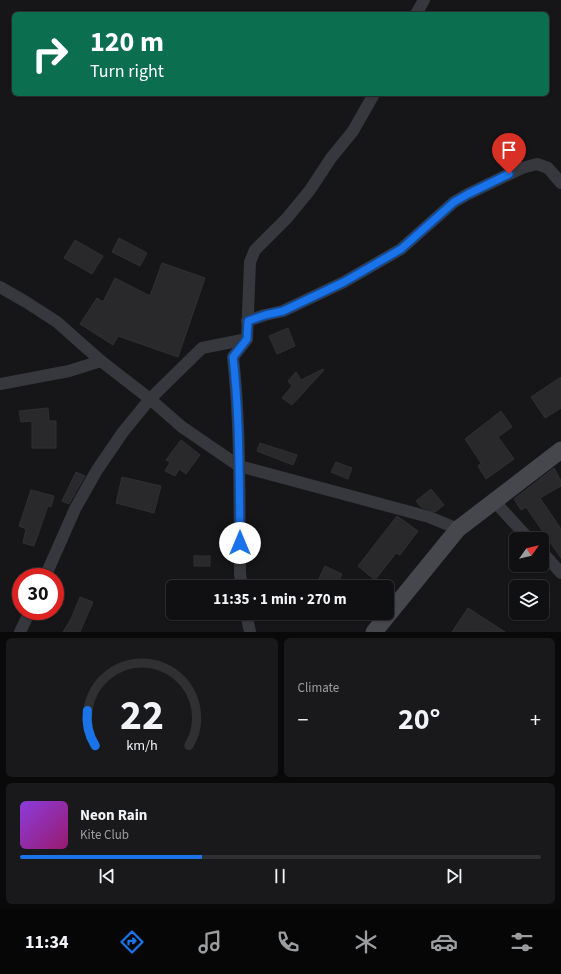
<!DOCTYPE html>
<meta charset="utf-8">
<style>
:root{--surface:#101012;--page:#19191b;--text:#f1f3f6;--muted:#9c9d9f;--line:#303032;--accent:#1a73e8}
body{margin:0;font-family:"Source Sans 3",sans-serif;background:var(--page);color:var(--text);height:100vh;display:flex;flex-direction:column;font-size:15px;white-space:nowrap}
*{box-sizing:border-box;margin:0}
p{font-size:13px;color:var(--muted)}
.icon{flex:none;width:22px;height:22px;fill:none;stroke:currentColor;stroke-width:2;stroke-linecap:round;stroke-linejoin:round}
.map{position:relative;height:632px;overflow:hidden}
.drawer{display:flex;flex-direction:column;gap:6px;padding:6px;background:#09090a;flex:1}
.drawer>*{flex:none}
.guide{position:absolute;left:12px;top:12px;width:537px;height:84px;border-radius:6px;box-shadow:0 1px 3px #0004,0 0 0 1px var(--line);background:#0b6e4f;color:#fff;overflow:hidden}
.needle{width:26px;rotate:56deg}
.fabs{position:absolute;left:509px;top:532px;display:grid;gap:8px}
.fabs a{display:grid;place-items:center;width:40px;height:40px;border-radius:6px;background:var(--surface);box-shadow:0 1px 3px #0004,0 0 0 1px var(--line);font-size:20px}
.speed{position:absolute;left:12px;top:568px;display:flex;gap:8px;font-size:20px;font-weight:700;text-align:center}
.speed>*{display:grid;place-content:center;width:52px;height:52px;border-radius:50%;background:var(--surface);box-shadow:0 1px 3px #0004,0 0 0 1px var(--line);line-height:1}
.speed .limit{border:6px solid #d22;background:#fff;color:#111}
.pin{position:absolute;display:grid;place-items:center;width:34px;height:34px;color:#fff;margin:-41px -17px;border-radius:50% 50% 50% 0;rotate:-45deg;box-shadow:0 0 4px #0007}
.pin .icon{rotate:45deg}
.me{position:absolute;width:44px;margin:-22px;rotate:0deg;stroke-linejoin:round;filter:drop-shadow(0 0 3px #0008)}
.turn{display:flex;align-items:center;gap:14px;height:84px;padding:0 12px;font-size:18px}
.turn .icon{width:52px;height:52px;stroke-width:2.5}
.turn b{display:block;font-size:28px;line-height:34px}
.big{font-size:30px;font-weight:700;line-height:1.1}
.drawer .tile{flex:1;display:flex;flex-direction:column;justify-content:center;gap:6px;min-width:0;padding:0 14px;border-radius:6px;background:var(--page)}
.drawer .dial{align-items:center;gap:0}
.dial svg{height:104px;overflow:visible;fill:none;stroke:var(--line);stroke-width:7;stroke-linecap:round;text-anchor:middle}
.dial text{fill:var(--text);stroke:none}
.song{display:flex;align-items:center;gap:12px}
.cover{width:48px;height:48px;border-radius:6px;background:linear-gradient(135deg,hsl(270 70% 55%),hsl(320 70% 35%))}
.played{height:4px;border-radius:2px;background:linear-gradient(90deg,var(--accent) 35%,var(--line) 35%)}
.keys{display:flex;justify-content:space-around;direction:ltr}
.heat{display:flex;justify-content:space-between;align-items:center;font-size:22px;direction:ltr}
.drawer .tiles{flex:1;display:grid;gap:6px;grid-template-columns:1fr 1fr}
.tile:last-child{grid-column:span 2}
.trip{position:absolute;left:166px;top:580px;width:228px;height:40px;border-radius:6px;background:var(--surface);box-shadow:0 1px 3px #0004,0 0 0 1px var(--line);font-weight:700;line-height:40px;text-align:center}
.tabs{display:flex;height:64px;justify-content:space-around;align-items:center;background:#060607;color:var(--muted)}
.tabs .icon{width:28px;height:28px}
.tabs .active{color:var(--accent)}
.tabs b{font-size:18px;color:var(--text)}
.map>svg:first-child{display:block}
.building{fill:#29292c;stroke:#303034}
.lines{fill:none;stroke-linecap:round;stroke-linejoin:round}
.minor{stroke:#37383d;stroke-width:12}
.secondary{stroke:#45474d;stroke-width:17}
.route-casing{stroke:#114b97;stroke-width:10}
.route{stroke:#1a73e8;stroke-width:7}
</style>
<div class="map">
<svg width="561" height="632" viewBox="0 0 561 632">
<rect width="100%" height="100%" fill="#161618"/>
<g class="building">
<polygon points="119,238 147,253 140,266 112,252"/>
<polygon points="75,240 103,256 92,274 64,258"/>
<polygon points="162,263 205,278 178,357 118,336 113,345 80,324 97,298 103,302 115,278 150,296"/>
<polygon points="288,328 295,346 277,354 269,336"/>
<polygon points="323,369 324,370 292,405 282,398 292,386 288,381 296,372 301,380"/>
<polygon points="561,377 561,408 545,418 531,397"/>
<polygon points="48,408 49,421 56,421 56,448 32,448 32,421 21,422 19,411"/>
<polygon points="501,411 512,427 498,437 514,459 486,479 478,466 481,463 465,439"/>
<polygon points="181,440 200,455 186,474 179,469 175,476 165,471 170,462 166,460"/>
<polygon points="260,443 297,455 293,465 257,451"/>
<polygon points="336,462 352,468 348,479 331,472"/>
<polygon points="554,468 561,481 561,486 540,498 561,529 561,558 526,507 521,510 514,499"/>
<polygon points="76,472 85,476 69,504 62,501"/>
<polygon points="122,477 161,486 154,513 116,503"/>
<polygon points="431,489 444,505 435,512 421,507 416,501"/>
<polygon points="31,490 54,496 51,507 48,506 34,546 23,543 26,529 19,526"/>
<polygon points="397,516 418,531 400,555 396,553 375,580 358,566"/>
<rect x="194" y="556" width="16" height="10"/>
<polygon points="325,566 342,574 336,587 315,587"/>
<polygon points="80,597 93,602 80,632 63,632 71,619"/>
<polygon points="468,608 505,632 452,632"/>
</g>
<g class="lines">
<g class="minor">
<polyline points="416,14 424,0"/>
<polyline points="0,287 26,302 57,322 101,361 150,399 182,427 239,466 429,517 458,529"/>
<polyline points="247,321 265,315 283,311 344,282 401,249 454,202 468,194 522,168 537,164 548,168 561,183"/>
<polyline points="0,384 69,371 101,361"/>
<polyline points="495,502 529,539"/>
<polyline points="542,552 561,573"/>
<polyline points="45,577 75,509 97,470 123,432 150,399 202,348 247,339"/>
<path d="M242,587L240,574C239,502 241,429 233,357L247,339L250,262L255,250L287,218L310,190L331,158L353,131L374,94"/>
<polyline points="246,613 250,632"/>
<polyline points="20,632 30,611"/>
</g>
<polyline class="secondary" points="374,632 458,529 561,450"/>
</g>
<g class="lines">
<g class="route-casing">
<path id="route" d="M240,543C239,481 240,419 233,357L247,339L248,321L265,315L283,311L344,282L401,249L454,202L468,194L509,174"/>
</g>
<use href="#route" class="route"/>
</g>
</svg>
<div class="fabs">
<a><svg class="needle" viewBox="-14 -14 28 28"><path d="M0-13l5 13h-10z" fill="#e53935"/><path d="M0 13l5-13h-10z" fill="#9c9d9f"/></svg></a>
<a><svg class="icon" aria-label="layers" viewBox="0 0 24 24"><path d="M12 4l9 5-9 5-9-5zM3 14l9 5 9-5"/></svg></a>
</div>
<div class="speed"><div class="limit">30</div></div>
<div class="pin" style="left:509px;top:174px;background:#d93025"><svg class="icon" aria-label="arrive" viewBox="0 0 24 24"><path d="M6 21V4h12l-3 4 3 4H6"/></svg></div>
<svg class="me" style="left:240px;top:543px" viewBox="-20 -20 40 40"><circle r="19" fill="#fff"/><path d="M0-13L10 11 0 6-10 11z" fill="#1a73e8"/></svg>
<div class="trip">11:35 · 1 min · 270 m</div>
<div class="guide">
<div class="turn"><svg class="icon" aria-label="right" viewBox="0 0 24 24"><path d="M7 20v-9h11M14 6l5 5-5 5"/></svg><div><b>120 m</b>Turn right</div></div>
</div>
</div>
<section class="drawer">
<div class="tiles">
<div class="tile dial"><svg viewBox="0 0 100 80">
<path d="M14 69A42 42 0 1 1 86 69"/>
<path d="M14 69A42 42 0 0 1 8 42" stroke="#1a73e8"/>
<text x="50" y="56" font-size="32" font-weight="700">22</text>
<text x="50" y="72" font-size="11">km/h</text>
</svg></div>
<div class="tile"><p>Climate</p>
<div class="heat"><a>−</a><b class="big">20°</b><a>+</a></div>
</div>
<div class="tile">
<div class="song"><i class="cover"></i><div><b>Neon Rain</b><p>Kite Club</p></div></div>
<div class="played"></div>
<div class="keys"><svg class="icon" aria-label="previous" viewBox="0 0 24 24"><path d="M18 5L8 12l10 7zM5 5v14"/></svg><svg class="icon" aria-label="pause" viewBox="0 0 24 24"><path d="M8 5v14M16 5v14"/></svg><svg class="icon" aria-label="next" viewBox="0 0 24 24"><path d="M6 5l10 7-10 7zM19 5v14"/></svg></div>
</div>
</div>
</section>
<nav class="tabs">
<b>11:34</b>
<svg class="icon active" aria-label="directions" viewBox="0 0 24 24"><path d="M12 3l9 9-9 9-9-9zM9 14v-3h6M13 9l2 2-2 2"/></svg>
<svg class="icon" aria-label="music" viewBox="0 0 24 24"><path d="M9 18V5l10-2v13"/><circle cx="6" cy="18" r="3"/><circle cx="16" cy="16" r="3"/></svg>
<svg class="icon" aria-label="phone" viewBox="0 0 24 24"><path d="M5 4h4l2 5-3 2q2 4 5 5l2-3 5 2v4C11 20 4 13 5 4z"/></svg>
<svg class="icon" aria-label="climate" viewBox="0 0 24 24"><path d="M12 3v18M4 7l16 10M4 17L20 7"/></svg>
<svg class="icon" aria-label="car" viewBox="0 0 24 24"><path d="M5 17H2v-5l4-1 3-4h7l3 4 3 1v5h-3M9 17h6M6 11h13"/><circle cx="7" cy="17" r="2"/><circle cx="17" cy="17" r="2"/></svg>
<svg class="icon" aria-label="filters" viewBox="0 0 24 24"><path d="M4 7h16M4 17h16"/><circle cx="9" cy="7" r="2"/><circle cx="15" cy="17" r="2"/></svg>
</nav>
